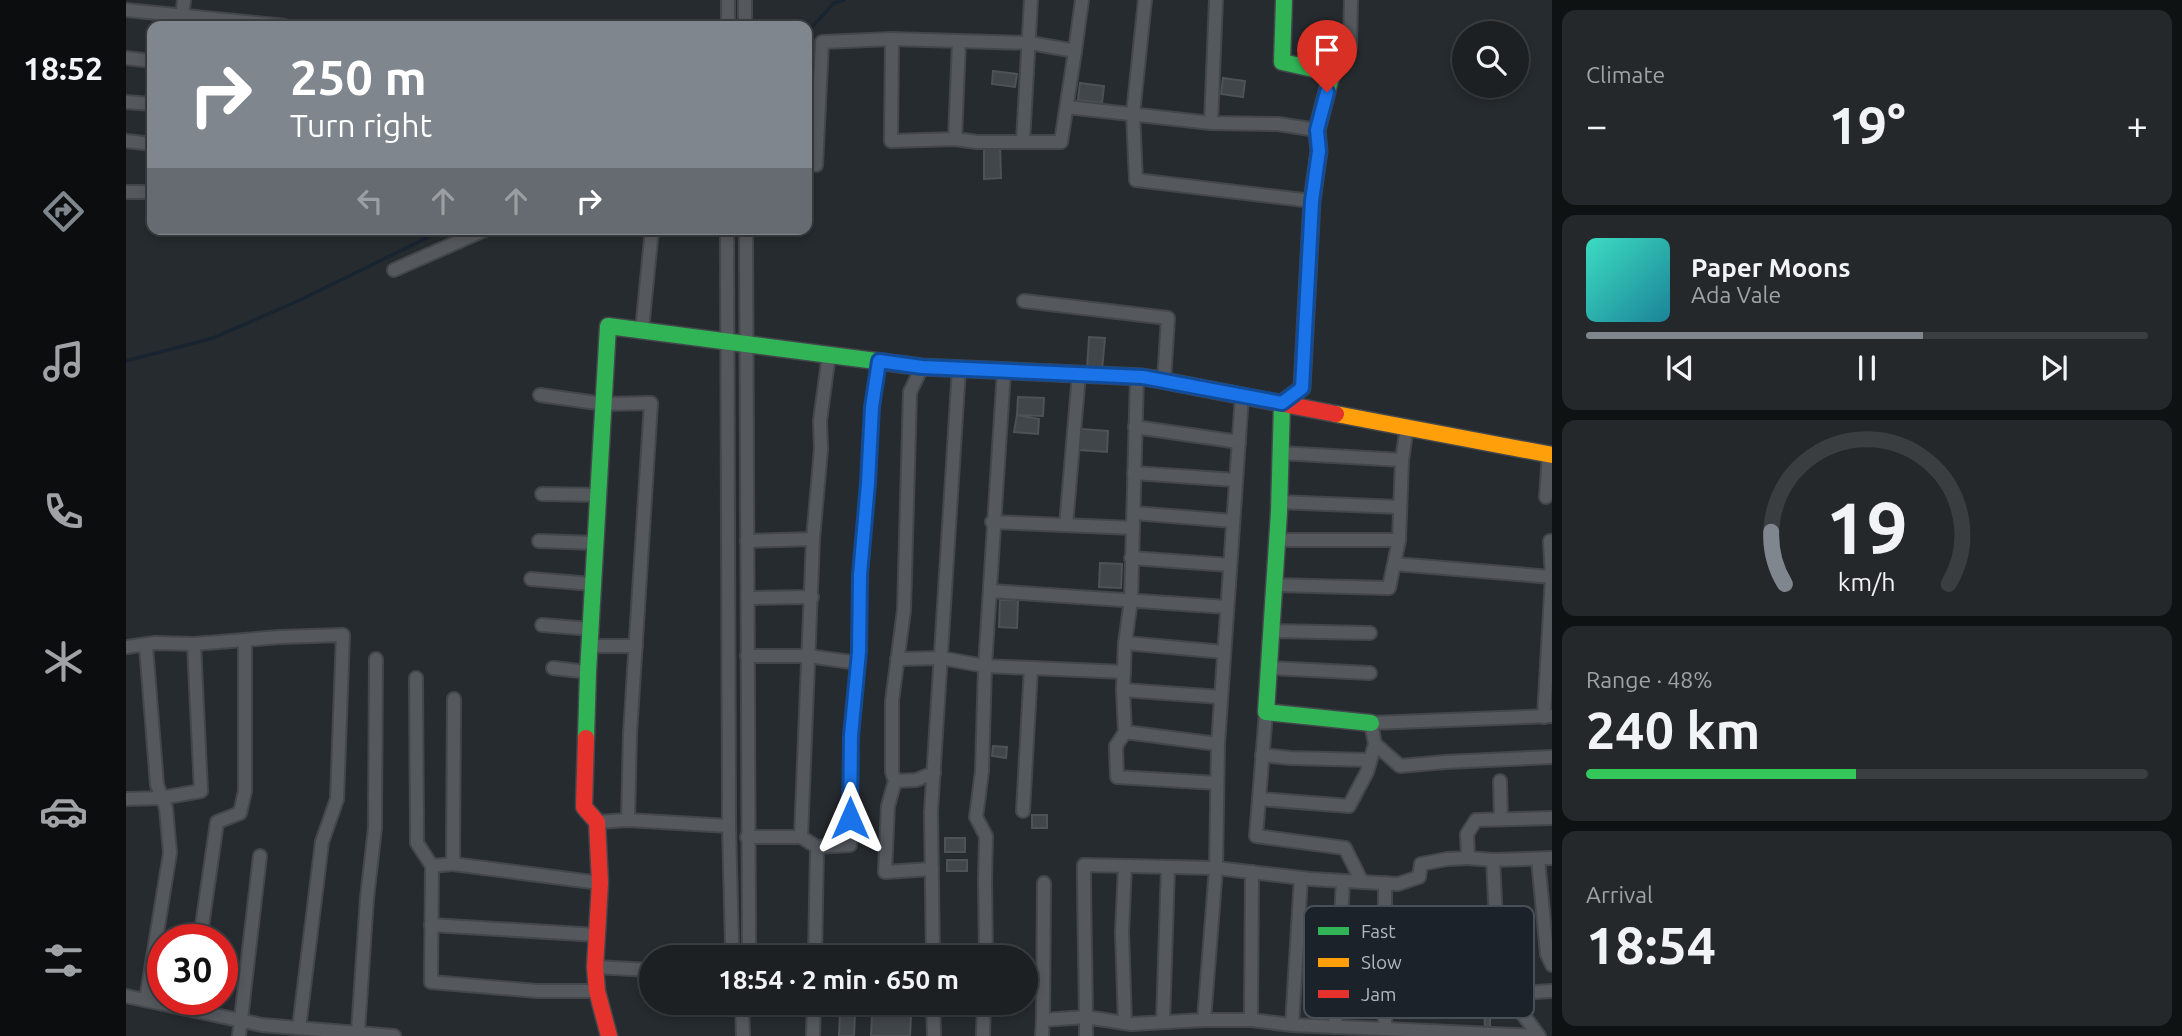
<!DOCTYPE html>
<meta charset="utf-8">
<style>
:root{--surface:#1c2023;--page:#25282b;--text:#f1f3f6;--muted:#a0a3a6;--line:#3a3e41;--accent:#7f868e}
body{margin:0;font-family:Ubuntu,sans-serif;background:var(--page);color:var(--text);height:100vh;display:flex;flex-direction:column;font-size:26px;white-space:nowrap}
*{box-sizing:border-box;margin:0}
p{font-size:23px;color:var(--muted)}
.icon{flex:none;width:38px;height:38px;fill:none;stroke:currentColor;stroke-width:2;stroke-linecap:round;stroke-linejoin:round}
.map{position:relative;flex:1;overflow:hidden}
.panel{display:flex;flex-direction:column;gap:10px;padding:10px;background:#0f1213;width:630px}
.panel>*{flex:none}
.guide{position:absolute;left:21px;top:21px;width:665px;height:214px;border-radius:14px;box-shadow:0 4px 10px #0003,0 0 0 2px var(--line);background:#7f868e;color:#fff;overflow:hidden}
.fabs{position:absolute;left:1326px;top:21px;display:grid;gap:14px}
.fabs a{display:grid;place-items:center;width:77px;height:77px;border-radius:50%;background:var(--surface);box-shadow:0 4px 10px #0003,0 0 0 2px var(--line);font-size:35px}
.speed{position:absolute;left:21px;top:924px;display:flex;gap:14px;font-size:35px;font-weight:700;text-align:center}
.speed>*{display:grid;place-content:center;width:91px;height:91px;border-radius:50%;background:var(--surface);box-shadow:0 4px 10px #0003,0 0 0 2px var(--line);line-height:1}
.speed .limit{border:10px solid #d22;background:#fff;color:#111}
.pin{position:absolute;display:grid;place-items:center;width:60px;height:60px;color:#fff;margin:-72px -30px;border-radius:50% 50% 50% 0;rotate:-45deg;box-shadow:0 0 7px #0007}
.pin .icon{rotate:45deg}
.me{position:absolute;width:77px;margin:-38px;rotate:0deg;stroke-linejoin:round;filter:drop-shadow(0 0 5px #0008)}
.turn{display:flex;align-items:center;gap:24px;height:147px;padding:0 28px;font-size:32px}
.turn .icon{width:91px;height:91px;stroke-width:2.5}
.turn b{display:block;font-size:49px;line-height:60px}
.lanes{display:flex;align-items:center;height:66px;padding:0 28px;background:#0003;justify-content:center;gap:35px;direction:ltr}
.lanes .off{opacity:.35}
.big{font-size:52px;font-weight:600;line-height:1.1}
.panel .widget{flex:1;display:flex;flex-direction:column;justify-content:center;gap:10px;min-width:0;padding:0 24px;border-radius:14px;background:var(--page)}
.panel .dial{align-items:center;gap:0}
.dial svg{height:182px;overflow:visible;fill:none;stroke:var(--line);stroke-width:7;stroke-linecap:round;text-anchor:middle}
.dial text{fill:var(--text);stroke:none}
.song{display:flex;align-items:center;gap:21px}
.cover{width:84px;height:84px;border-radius:10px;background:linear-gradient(135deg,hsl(170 70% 55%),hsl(190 70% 35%))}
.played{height:7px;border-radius:4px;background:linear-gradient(90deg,var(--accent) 60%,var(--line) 60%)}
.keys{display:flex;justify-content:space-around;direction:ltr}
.heat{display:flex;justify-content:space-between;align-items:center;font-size:38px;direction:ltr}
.charge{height:10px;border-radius:5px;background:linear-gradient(90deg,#34c759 48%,var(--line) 0)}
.trip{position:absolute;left:513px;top:945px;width:399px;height:70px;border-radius:35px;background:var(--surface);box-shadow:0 4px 10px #0003,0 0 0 2px var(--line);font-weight:600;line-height:70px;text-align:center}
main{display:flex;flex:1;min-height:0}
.menu{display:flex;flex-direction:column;width:126px;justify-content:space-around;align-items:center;background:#0b0d0e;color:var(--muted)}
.menu .icon{width:49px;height:49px}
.menu .current{color:var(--accent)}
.menu b{font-size:32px;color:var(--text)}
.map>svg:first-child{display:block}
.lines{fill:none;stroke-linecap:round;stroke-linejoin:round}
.stream{stroke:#18242f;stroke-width:3.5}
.building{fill:#41464b;stroke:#4e5257;stroke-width:2}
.street-casing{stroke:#43474c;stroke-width:16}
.fast-casing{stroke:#43474c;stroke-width:19}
.slow-casing{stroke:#43474c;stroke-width:19}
.jam-casing{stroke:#43474c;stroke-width:19}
.street{stroke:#55595e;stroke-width:12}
.fast{stroke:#30b455;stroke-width:16}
.slow{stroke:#ff9f0a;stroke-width:16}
.jam{stroke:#e5322d;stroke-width:16}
.route-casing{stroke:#114b97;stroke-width:18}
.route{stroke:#1a73e8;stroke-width:12}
.key{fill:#1b2229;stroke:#474f57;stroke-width:2}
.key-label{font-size:19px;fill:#afb7c1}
</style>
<main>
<nav class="menu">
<b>18:52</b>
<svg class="icon current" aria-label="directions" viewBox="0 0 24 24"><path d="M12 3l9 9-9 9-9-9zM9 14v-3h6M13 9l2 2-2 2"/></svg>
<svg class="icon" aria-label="music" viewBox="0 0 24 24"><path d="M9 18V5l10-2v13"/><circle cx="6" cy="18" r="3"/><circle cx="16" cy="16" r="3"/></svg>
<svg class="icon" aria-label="phone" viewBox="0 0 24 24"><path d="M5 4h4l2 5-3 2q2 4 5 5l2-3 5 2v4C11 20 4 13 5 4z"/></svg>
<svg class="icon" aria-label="climate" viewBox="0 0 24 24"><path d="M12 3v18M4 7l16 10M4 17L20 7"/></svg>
<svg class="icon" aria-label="car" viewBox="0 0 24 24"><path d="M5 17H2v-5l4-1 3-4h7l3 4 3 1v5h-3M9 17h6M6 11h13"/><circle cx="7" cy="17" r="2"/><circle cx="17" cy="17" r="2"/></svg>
<svg class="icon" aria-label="filters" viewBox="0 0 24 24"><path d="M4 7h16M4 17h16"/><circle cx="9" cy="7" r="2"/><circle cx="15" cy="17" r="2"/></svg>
</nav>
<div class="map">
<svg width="1426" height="1036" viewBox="0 0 1426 1036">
<rect width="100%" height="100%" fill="#262b2f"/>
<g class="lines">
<g class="stream">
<polyline points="681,32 708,3 718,0"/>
<polyline points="0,361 87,338 174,300 319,229"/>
</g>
</g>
<g class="building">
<polygon points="867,71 891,74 889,87 866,84"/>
<polygon points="1097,78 1119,81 1117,97 1095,94"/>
<polygon points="954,83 978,86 976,103 952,100"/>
<polygon points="874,146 875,178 858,179 858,147"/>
<polygon points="963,337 979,338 976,370 961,369"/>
<polygon points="892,397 918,398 917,416 891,415"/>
<polygon points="891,415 913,419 912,434 888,432"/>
<polygon points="954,429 982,431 981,452 953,450"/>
<polygon points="974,563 996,564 995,588 973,587"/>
<polygon points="874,600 892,600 891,628 873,627"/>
<polygon points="867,746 881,747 880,758 866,756"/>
<rect x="906" y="815" width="15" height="13"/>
<rect x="819" y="838" width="20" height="14"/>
<rect x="821" y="860" width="20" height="11"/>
<polygon points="1354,993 1364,993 1364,1026 1359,1027 1358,1007 1355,1007"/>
<polygon points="714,1012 729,1012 728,1036 713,1036"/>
<polygon points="746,1015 785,1016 784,1036 745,1036"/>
</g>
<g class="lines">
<g class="street-casing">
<g id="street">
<polyline points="1019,0 1007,114 1010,180 1186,201"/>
<polyline points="0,10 159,26"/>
<polyline points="55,26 58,0"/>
<polyline points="602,26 602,0"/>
<polyline points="619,26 619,0"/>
<polyline points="766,39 765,141 829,139 851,142 935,142 949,51"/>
<polyline points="0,58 26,61"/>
<polyline points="1206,73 1224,47 1225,0"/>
<polyline points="0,102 26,104"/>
<polyline points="941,107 1085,123 1152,124 1191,130"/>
<polyline points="1085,123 1090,0"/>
<polyline points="829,139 833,42"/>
<polyline points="0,141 26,144"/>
<polyline points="897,141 905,0"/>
<polyline points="690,165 696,42 766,39 904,43 949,51 956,0"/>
<polyline points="0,192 26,192"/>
<polyline points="601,229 603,826 606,945 612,957"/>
<polyline points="268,270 361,229"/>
<polyline points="898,301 1042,318 1038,381"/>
<polyline points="516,330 526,229"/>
<polyline points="796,367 784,392 778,610 766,701 766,772 769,781 790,780 808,773"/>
<polyline points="1011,376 1005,600 999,643 997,690 999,732 1092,744"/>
<polyline points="414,395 478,404 525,403 504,734 502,820"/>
<polyline points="1116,395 1092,744 1090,868 1184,879 1272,884 1293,877 1295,864 1321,859 1342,858"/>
<polyline points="1009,427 1113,442"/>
<polyline points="1276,460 1281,426"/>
<polyline points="1008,473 1110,480"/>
<polyline points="416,494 473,495"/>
<polyline points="1420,497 1423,454"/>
<polyline points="1153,502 1273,507"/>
<polyline points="1008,513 1107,521"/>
<polyline points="866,522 1007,528"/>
<polyline points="940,525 953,374"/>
<polyline points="1151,540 1273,540"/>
<polyline points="413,541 470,543"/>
<polyline points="621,541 687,539"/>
<polyline points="1005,558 1104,565"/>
<polyline points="1269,564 1426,577"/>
<polyline points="405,579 467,584"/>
<polyline points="1148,585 1263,588 1273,540 1276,460 1155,453"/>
<polyline points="864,591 1101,607"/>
<polyline points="622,598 686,597"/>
<polyline points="416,625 465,629"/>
<polyline points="1146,631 1244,633"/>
<polyline points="999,643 1098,652"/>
<polyline points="20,646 31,785 40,808 44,853 20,1000"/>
<polyline points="463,646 510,646"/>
<polyline points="0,647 29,643 68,644 154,637 217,635 211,799 196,842 173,1028"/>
<polyline points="621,656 682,656 732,663"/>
<polyline points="771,659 815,658 859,666 998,672"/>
<polyline points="427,668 462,672"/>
<polyline points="1143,668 1244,673"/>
<polyline points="290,678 291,843 306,866 327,864 328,699"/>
<polyline points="997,690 1095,697"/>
<polyline points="1140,712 1130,836 1219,848 1236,882"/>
<polyline points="1426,716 1245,723 1249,744 1274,766 1319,762 1426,757"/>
<polyline points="1418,717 1426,577 1424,541 1426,541"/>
<polyline points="999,732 990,746 991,777 1091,783"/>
<polyline points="1136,755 1164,758 1244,760"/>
<polyline points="769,781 762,806 759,872 806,869"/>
<polyline points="1374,781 1375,819"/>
<polyline points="0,799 35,798 75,791 68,644"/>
<polyline points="1133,799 1223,806 1241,772 1249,744"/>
<polyline points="897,811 905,668"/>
<polyline points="1426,818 1350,820 1341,834 1342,858 1367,860 1426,858"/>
<polyline points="471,822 502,820 603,826"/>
<polyline points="621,837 675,837 691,847 724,845 725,736 733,652 734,575 742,483 746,407 753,361"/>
<polyline points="675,837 687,539 695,449 694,421 703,354"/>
<polyline points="1412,859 1421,954 1426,965"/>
<polyline points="327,864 474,883"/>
<polyline points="306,866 305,982 411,991 471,991"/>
<polyline points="305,925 472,935"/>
<polyline points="74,940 91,822 114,813 119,791 119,641"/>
<polyline points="1259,942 1371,940 1367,860"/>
<polyline points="618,957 623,947 620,229"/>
<polyline points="689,957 691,847"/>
<polyline points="807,957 805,812 833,368"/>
<polyline points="860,957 859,880 860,836 850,817 856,771 859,666 878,370"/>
<polyline points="469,967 525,970"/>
<polyline points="1259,986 1363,985 1394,993 1426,991"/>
<polyline points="1378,989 1413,1036"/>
<polyline points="0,996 136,1025 268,1036"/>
<polyline points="616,1003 617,1036"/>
<polyline points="807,1003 808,1036"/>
<polyline points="917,1020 918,883"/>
<polyline points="1078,1020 1125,1020 1126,872"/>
<polyline points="1125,1020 1166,1025 1175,878"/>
<polyline points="1037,1022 1042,867"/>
<polyline points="999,1023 996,932 999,866"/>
<polyline points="1166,1025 1259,1029 1259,883"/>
<polyline points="1209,1027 1217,881"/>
<polyline points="1259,1029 1409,1036"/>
<polyline points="232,1032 241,898 249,828 250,659"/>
<polyline points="113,1036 134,856"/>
<polyline points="687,1036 688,1003"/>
<polyline points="857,1036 858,1003"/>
<path d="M916,1036L917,1020L960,1017L1005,1024L1078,1020L1090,868L958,865C958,922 960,979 960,1036"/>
</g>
</g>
<g class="fast-casing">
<g id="fast">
<polyline points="1158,0 1156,62 1206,73 1191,130 1193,151 1186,201 1176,388 1156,403 1153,512 1140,712 1245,723"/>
<polyline points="460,738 462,672 482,326 796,367 1017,377 1029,379"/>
</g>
</g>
<g class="slow-casing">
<polyline id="slow" points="1210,414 1426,455"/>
</g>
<g class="jam-casing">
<g id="jam">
<polyline points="1029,379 1210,414"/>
<polyline points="460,738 458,807 471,822 474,883 469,967 471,991 483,1036"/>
</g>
</g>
<use href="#street" class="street"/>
<use href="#fast" class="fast"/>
<use href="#slow" class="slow"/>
<use href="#jam" class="jam"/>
</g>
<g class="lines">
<g class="route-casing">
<polyline id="route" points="724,818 725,736 733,652 734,575 742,483 746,407 753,361 796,367 1017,377 1156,403 1176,388 1186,201 1193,151 1191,130 1201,92"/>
</g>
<use href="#route" class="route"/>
</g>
<rect x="1178" y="906" width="230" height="112" rx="10" class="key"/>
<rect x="1192" y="927" width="31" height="8" fill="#30b455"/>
<rect x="1192" y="958" width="31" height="9" fill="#ff9f0a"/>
<rect x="1192" y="990" width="31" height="8" fill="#e5322d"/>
<g class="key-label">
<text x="1235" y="938">Fast</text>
<text x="1235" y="969">Slow</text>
<text x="1235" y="1001">Jam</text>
</g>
</svg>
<div class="fabs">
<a><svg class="icon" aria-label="search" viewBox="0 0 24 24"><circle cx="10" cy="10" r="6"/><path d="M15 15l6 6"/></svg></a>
</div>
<div class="speed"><div class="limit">30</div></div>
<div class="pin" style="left:1201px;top:92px;background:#d93025"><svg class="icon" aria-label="arrive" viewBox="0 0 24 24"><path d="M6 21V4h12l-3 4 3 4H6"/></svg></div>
<svg class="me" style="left:724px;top:818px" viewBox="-20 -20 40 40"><path d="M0-17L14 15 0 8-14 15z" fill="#1a73e8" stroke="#fff" stroke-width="4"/></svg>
<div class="trip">18:54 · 2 min · 650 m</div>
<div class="guide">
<div class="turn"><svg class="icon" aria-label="right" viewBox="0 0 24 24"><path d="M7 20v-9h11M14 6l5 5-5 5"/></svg><div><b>250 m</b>Turn right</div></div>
<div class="lanes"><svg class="icon off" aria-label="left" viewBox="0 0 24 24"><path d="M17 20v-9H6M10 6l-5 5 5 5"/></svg><svg class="icon off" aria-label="ahead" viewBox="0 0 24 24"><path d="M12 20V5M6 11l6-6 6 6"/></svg><svg class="icon off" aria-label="ahead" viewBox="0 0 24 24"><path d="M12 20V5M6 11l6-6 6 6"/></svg><svg class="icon" aria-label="right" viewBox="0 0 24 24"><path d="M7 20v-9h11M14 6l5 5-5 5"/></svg></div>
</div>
</div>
<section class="panel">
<div class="widget"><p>Climate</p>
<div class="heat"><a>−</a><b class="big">19°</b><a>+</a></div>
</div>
<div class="widget">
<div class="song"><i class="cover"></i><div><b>Paper Moons</b><p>Ada Vale</p></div></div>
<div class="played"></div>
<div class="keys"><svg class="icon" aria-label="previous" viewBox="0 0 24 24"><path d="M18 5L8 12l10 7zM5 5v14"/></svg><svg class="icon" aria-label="pause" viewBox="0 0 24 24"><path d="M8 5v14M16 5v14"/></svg><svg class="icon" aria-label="next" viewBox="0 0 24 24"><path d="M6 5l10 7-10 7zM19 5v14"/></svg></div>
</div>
<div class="widget dial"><svg viewBox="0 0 100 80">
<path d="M14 69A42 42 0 1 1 86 69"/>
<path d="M14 69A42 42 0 0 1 8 46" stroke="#7f868e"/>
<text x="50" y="56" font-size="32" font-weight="700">19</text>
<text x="50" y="72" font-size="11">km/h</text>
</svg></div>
<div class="widget"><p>Range · 48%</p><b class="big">240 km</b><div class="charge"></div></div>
<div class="widget"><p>Arrival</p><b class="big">18:54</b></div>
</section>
</main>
